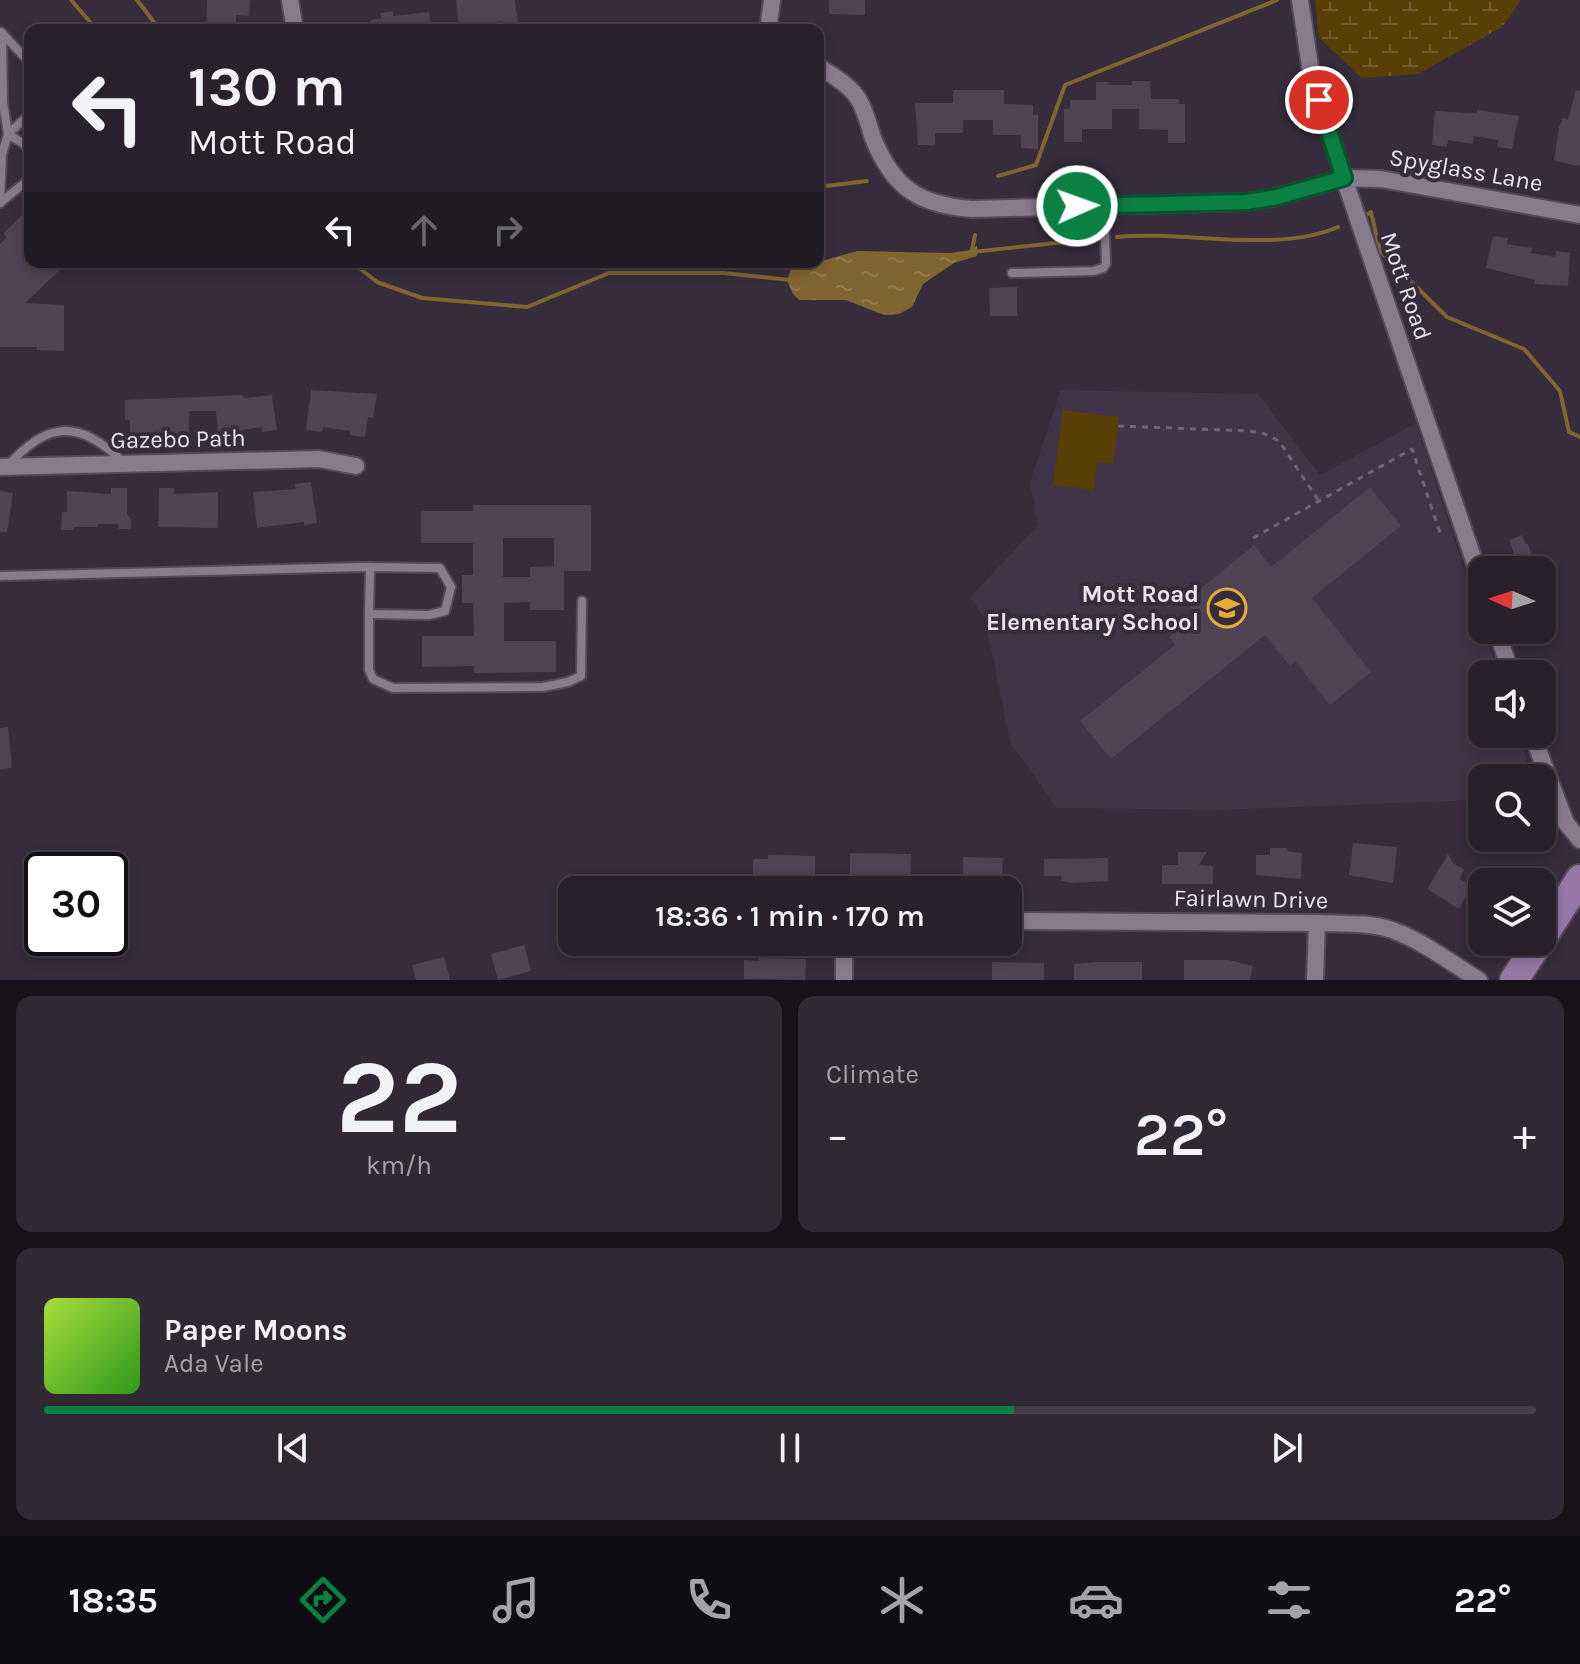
<!DOCTYPE html>
<meta charset="utf-8">
<style>
:root{--surface:#28212c;--page:#302934;--text:#f1f3f6;--muted:#a5a3a9;--line:#443e48;--accent:#0b8043}
body{margin:0;font-family:Karla,sans-serif;background:var(--page);color:var(--text);height:100vh;display:flex;flex-direction:column;font-size:30px;white-space:nowrap}
*{box-sizing:border-box;margin:0}
p{font-size:26px;color:var(--muted)}
.icon{flex:none;width:44px;height:44px;fill:none;stroke:currentColor;stroke-width:2;stroke-linecap:round;stroke-linejoin:round}
.map{position:relative;height:980px;overflow:hidden}
.side{display:flex;flex-direction:column;gap:16px;padding:16px;background:#161218;flex:1}
.side>*{flex:none}
.hud{position:absolute;left:24px;top:24px;width:800px;height:244px;border-radius:16px;box-shadow:0 4px 12px #0003,0 0 0 2px var(--line);background:#28212c;color:var(--text);overflow:hidden}
.needle{width:52px;rotate:273deg}
.controls{position:absolute;left:1468px;top:556px;display:grid;gap:16px}
.controls a{display:grid;place-items:center;width:88px;height:88px;border-radius:16px;background:var(--surface);box-shadow:0 4px 12px #0003,0 0 0 2px var(--line);font-size:40px}
.speed{position:absolute;left:24px;top:852px;display:flex;gap:16px;font-size:40px;font-weight:700;text-align:center}
.speed>*{display:grid;place-content:center;width:104px;height:104px;border-radius:50%;background:var(--surface);box-shadow:0 4px 12px #0003,0 0 0 2px var(--line);line-height:1}
.speed .limit{border:4px solid #111;border-radius:12px;background:#fff;color:#111}
.pin{position:absolute;display:grid;place-items:center;width:68px;height:68px;color:#fff;margin:-34px;border:4px solid #fff;border-radius:50%;box-shadow:0 2px 8px #0007}
.me{position:absolute;width:88px;margin:-44px;rotate:88deg;stroke-linejoin:round;filter:drop-shadow(0 0 6px #0008)}
.turn{display:flex;align-items:center;gap:28px;height:168px;padding:0 32px;font-size:36px}
.turn .icon{width:104px;height:104px;stroke-width:2.5}
.turn b{display:block;font-size:56px;line-height:68px}
.lanes{display:flex;align-items:center;height:76px;padding:0 32px;background:#0003;justify-content:center;gap:40px;direction:ltr}
.lanes .off{opacity:.35}
.big{font-size:60px;font-weight:600;line-height:1.1}
.side .tile{flex:1;display:flex;flex-direction:column;justify-content:center;gap:12px;min-width:0;padding:0 28px;border-radius:16px;background:var(--page)}
.side .dial{align-items:center;gap:0}
.dial b{font-size:104px;line-height:1}
.song{display:flex;align-items:center;gap:24px}
.cover{width:96px;height:96px;border-radius:12px;background:linear-gradient(135deg,hsl(80 70% 55%),hsl(110 70% 35%))}
.played{height:8px;border-radius:4px;background:linear-gradient(90deg,var(--accent) 65%,var(--line) 65%)}
.keys{display:flex;justify-content:space-around;direction:ltr}
.heat{display:flex;justify-content:space-between;align-items:center;font-size:44px;direction:ltr}
.side .tiles{flex:1;display:grid;gap:16px;grid-template-columns:1fr 1fr}
.tile:last-child{grid-column:span 2}
.trip{position:absolute;left:558px;top:876px;width:464px;height:80px;border-radius:16px;background:var(--surface);box-shadow:0 4px 12px #0003,0 0 0 2px var(--line);font-weight:600;line-height:80px;text-align:center}
.tabs{display:flex;height:128px;justify-content:space-around;align-items:center;background:#100d12;color:var(--muted)}
.tabs .icon{width:56px;height:56px}
.tabs .selected{color:var(--accent)}
.tabs b{font-size:36px;color:var(--text)}
.map>svg:first-child{display:block}
.built{fill:#413348}
.wetland{fill:url(#wetland-marsh)}
.green{fill:#583f06}
.water{fill:url(#water-ripples)}
.lines{fill:none;stroke-linecap:round;stroke-linejoin:round}
.stream{stroke:#816530;stroke-width:4}
.building{fill:#4e4354;fill-rule:evenodd}
.service-casing{stroke:#524a57;stroke-width:12}
.minor-casing{stroke:#524a57;stroke-width:20}
.trunk-casing{stroke:#524a57;stroke-width:32}
.path{stroke:#6e6573;stroke-width:3;stroke-dasharray:6 6;stroke-linecap:butt}
.service{stroke:#887b8e;stroke-width:8}
.minor{stroke:#887b8e;stroke-width:16}
.trunk{stroke:#9776a8;stroke-width:28}
.route-casing{stroke:#07532c;stroke-width:20}
.route{stroke:#0b8043;stroke-width:14}
.labels{text-anchor:middle;dominant-baseline:central;stroke-width:8;stroke-linejoin:round;paint-order:stroke}
.street-label{font-size:24px;fill:#eae3ee;stroke:#362c3b}
.poi-label{font-size:24px;font-weight:bold;fill:#eae3ee;stroke:#362c3b;text-anchor:end}
</style>
<div class="map">
<svg width="1580" height="980" viewBox="0 0 1580 980">
<defs>
<pattern id="wetland-marsh" width="20" height="14" patternUnits="userSpaceOnUse" patternTransform="scale(2)"><rect width="20" height="14" fill="#583f06"/><path d="M1 5h8M5 5V1M11 12h8M15 12V8" fill="none" stroke="#705b2b"/></pattern>
<pattern id="water-ripples" width="26" height="14" patternUnits="userSpaceOnUse" patternTransform="scale(2)"><rect width="26" height="14" fill="#816530"/><path d="M2 4q2-2 4 0t4 0M15 11q2-2 4 0t4 0" fill="none" stroke="#937b4e"/></pattern>
</defs>
<rect width="100%" height="100%" fill="#362c3b"/>
<polygon class="built" points="1061,390 1258,394 1320,475 1416,423 1498,674 1482,674 1482,734 1518,734 1532,778 1482,778 1482,800 1219,810 1057,808 1010,742 985,619 970,597 1038,525 1030,483"/>
<polygon class="wetland" points="1315,0 1521,0 1502,27 1418,74 1362,78 1319,38"/>
<polygon class="green" points="1063,410 1119,417 1113,464 1097,462 1094,490 1053,485"/>
<polygon class="water" points="977,246 977,256 954,263 923,284 912,307 899,314 884,315 846,300 799,300 793,294 787,280 791,269 796,264 818,262 857,251 950,253 971,250"/>
<g class="lines">
<g class="stream">
<polyline points="71,0 97,30"/>
<polyline points="137,0 160,30"/>
<polyline points="998,176 1036,165 1065,85 1277,0"/>
<polyline points="818,187 867,181"/>
<polyline points="1368,214 1371,212 1380,251 1447,317 1524,349 1560,391 1569,432 1580,437"/>
<path d="M1117,237C1185,230 1276,254 1338,227"/>
<polyline points="972,250 975,235"/>
<polyline points="972,252 1093,239"/>
<polyline points="352,262 377,282 422,298 527,307 609,273 724,273 790,280"/>
</g>
</g>
<g class="building">
<polygon points="207,0 250,0 249,16 236,15 236,30 206,30"/>
<polygon points="456,0 515,0 519,30 503,30 502,21 475,25 475,30 459,30"/>
<polygon points="829,0 865,0 865,15 829,14"/>
<polygon points="393,11 393,16 429,12 432,30 372,30 371,20 381,18 380,13"/>
<polygon points="1132,81 1150,81 1151,99 1179,99 1179,104 1185,104 1185,143 1168,143 1168,130 1139,129 1139,109 1112,109 1112,129 1082,129 1082,142 1064,142 1064,109 1070,109 1070,100 1096,100 1096,82 1108,82 1108,85 1132,85"/>
<polygon points="953,90 1004,90 1004,104 1033,105 1033,115 1038,115 1038,149 1021,148 1021,135 993,135 993,120 963,120 963,133 935,133 935,145 918,145 915,103 953,103"/>
<polygon points="1576,90 1580,91 1580,165 1577,166 1554,160 1559,127 1563,118 1568,120"/>
<polygon points="1477,110 1519,116 1512,149 1497,147 1498,140 1474,136 1473,144 1448,140 1447,147 1432,145 1435,111 1468,113 1477,113"/>
<polygon points="30,207 30,262 68,262 25,303 64,305 64,351 37,350 37,347 0,347 0,244 6,238 4,233"/>
<polygon points="1493,236 1508,238 1507,244 1532,248 1531,253 1555,257 1556,251 1570,253 1568,286 1535,284 1535,280 1486,268"/>
<polygon points="1017,287 1017,316 990,316 989,288"/>
<polygon points="311,390 377,394 373,418 368,417 365,437 350,435 350,431 323,427 322,432 306,430"/>
<polygon points="243,395 244,398 272,395 277,430 262,432 262,427 218,434 216,411 189,411 189,438 174,438 174,433 145,433 145,439 130,439 130,420 125,420 125,400"/>
<polygon points="311,482 317,523 304,525 304,522 257,528 253,492 296,489 295,484"/>
<polygon points="1370,487 1401,526 1312,598 1371,672 1330,705 1295,661 1290,666 1265,635 1111,759 1080,721 1175,645 1169,637 1197,615 1185,601 1254,545 1271,567"/>
<polygon points="111,488 127,488 127,514 131,519 131,529 119,529 119,524 98,524 97,527 74,527 74,530 61,530 62,512 67,512 67,491 111,494"/>
<polygon points="159,488 174,488 174,494 218,492 218,528 158,527"/>
<polygon points="0,491 13,493 7,532 0,532"/>
<path d="M473,505H591V571H564V610H530V602L504,603V641H556V672L474,673V666L422,667V636H474L473,603H462V575H473V543H421V511H473ZM503,538H554V566L530,567V577H503Z"/>
<polygon points="1522,535 1526,544 1528,544 1537,570 1520,570 1509,540"/>
<polygon points="8,727 12,768 0,769 0,728"/>
<polygon points="1353,843 1397,847 1393,883 1349,875"/>
<polygon points="1270,848 1287,848 1287,851 1302,853 1301,879 1256,875 1256,855 1270,855"/>
<polygon points="1178,852 1207,852 1199,865 1213,866 1213,884 1162,884 1162,865 1178,865"/>
<polygon points="850,853 911,854 910,875 866,874 866,880 850,880"/>
<polygon points="1448,854 1453,863 1464,870 1460,879 1472,886 1459,909 1427,889"/>
<polygon points="768,855 815,856 815,879 779,880 779,878 753,876 753,859 768,859"/>
<polygon points="963,857 1003,858 1002,877 988,877 988,882 963,882"/>
<polygon points="1108,858 1108,881 1072,883 1062,881 1061,876 1044,876 1044,859"/>
<polygon points="524,945 531,971 498,980 491,954"/>
<polygon points="444,957 450,980 416,980 412,965"/>
<polygon points="758,958 806,959 805,980 744,979 744,960 759,961"/>
<polygon points="1184,960 1229,960 1253,966 1250,980 1184,980"/>
<polygon points="992,962 1044,963 1044,980 992,980"/>
<polygon points="1097,962 1142,962 1142,980 1074,980 1074,964"/>
</g>
<g class="lines">
<g class="service-casing">
<g id="service">
<polyline points="1,32 30,63"/>
<polyline points="2,34 3,102 8,134 24,144 30,151"/>
<polyline points="1,202 27,181"/>
<polyline points="0,203 2,154 8,134 30,114"/>
<polyline points="1012,273 1094,271 1103,268 1106,264 1104,206"/>
<path d="M7,467C46,421 79,419 123,462"/>
<polyline points="0,576 362,567 440,568 451,587 445,611 429,615 369,614 370,567"/>
<polyline points="369,614 369,670 373,679 393,688 543,687 568,682 581,676 582,601"/>
</g>
</g>
<g class="minor-casing">
<g id="minor">
<polyline points="290,0 295,30"/>
<polyline points="1300,0 1311,73 1344,178 1482,584"/>
<polyline points="768,30 772,0"/>
<path d="M818,66C833,76 852,86 860,102C866,113 869,126 873,138C893,188 919,205 972,209L1246,202L1277,197L1344,178L1381,179L1580,215"/>
<polyline points="0,467 319,459 356,466"/>
<polyline points="1497,630 1511,674"/>
<polyline points="1532,734 1566,823 1580,840"/>
<path d="M1008,921L1317,923C1341,924 1370,922 1392,930C1423,941 1451,963 1479,980"/>
<polyline points="844,942 844,980"/>
<polyline points="1315,980 1317,923"/>
</g>
</g>
<g class="trunk-casing">
<g id="trunk">
<polyline points="1542,938 1580,879"/>
<polyline points="1514,980 1539,942"/>
</g>
</g>
<g class="path">
<polyline points="1118,426 1250,431 1265,434 1279,441 1319,501"/>
<polyline points="1253,538 1412,449 1441,536"/>
</g>
<use href="#service" class="service"/>
<use href="#minor" class="minor"/>
<use href="#trunk" class="trunk"/>
</g>
<g class="lines">
<g class="route-casing">
<polyline id="route" points="1077,206 1246,202 1277,197 1344,178 1319,100"/>
</g>
<use href="#route" class="route"/>
</g>
<defs>
<g id="school-ring" transform="scale(2)"><circle r="9.5" fill="#362c3b" stroke="#e5ad35" stroke-width="1.5"/><path d="M0-5L7-2L0 1L-7-2ZM-4 1L0 2.5L4 1V4Q0 6-4 4Z" fill="#e5ad35"/></g>
</defs>
<g fill-rule="evenodd">
<use href="#school-ring" x="1227" y="608"/>
</g>
<g class="labels">
<g class="street-label">
<text transform="translate(1466 170) rotate(10)">Spyglass Lane</text>
<text transform="translate(1406 286) rotate(71)">Mott Road</text>
<text transform="translate(178 439) rotate(-1)">Gazebo Path</text>
<text transform="translate(1251 899) rotate(1)">Fairlawn Drive</text>
</g>
<g class="poi-label">
<text x="1199" y="594">Mott Road<tspan x="1199" dy="28">Elementary School</tspan></text>
</g>
</g>
</svg>
<div class="controls">
<a><svg class="needle" viewBox="-14 -14 28 28"><path d="M0-13l5 13h-10z" fill="#e53935"/><path d="M0 13l5-13h-10z" fill="#a5a3a9"/></svg></a>
<a><svg class="icon" aria-label="sound" viewBox="0 0 24 24"><path d="M4 9h4l5-4v14l-5-4H4zM17 9q2 3 0 6"/></svg></a>
<a><svg class="icon" aria-label="search" viewBox="0 0 24 24"><circle cx="10" cy="10" r="6"/><path d="M15 15l6 6"/></svg></a>
<a><svg class="icon" aria-label="layers" viewBox="0 0 24 24"><path d="M12 4l9 5-9 5-9-5zM3 14l9 5 9-5"/></svg></a>
</div>
<div class="speed"><div class="limit">30</div></div>
<div class="pin" style="left:1319px;top:100px;background:#d93025"><svg class="icon" aria-label="arrive" viewBox="0 0 24 24"><path d="M6 21V4h12l-3 4 3 4H6"/></svg></div>
<svg class="me" style="left:1077px;top:206px" viewBox="-20 -20 40 40"><circle r="17" fill="#0b8043" stroke="#fff" stroke-width="3"/><path d="M0-11L8 9 0 5-8 9z" fill="#fff"/></svg>
<div class="trip">18:36 · 1 min · 170 m</div>
<div class="hud">
<div class="turn"><svg class="icon" aria-label="left" viewBox="0 0 24 24"><path d="M17 20v-9H6M10 6l-5 5 5 5"/></svg><div><b>130 m</b>Mott Road</div></div>
<div class="lanes"><svg class="icon" aria-label="left" viewBox="0 0 24 24"><path d="M17 20v-9H6M10 6l-5 5 5 5"/></svg><svg class="icon off" aria-label="ahead" viewBox="0 0 24 24"><path d="M12 20V5M6 11l6-6 6 6"/></svg><svg class="icon off" aria-label="right" viewBox="0 0 24 24"><path d="M7 20v-9h11M14 6l5 5-5 5"/></svg></div>
</div>
</div>
<section class="side">
<div class="tiles">
<div class="tile dial"><b>22</b><p>km/h</p></div>
<div class="tile"><p>Climate</p>
<div class="heat"><a>−</a><b class="big">22°</b><a>+</a></div>
</div>
<div class="tile">
<div class="song"><i class="cover"></i><div><b>Paper Moons</b><p>Ada Vale</p></div></div>
<div class="played"></div>
<div class="keys"><svg class="icon" aria-label="previous" viewBox="0 0 24 24"><path d="M18 5L8 12l10 7zM5 5v14"/></svg><svg class="icon" aria-label="pause" viewBox="0 0 24 24"><path d="M8 5v14M16 5v14"/></svg><svg class="icon" aria-label="next" viewBox="0 0 24 24"><path d="M6 5l10 7-10 7zM19 5v14"/></svg></div>
</div>
</div>
</section>
<nav class="tabs">
<b>18:35</b>
<svg class="icon selected" aria-label="directions" viewBox="0 0 24 24"><path d="M12 3l9 9-9 9-9-9zM9 14v-3h6M13 9l2 2-2 2"/></svg>
<svg class="icon" aria-label="music" viewBox="0 0 24 24"><path d="M9 18V5l10-2v13"/><circle cx="6" cy="18" r="3"/><circle cx="16" cy="16" r="3"/></svg>
<svg class="icon" aria-label="phone" viewBox="0 0 24 24"><path d="M5 4h4l2 5-3 2q2 4 5 5l2-3 5 2v4C11 20 4 13 5 4z"/></svg>
<svg class="icon" aria-label="climate" viewBox="0 0 24 24"><path d="M12 3v18M4 7l16 10M4 17L20 7"/></svg>
<svg class="icon" aria-label="car" viewBox="0 0 24 24"><path d="M5 17H2v-5l4-1 3-4h7l3 4 3 1v5h-3M9 17h6M6 11h13"/><circle cx="7" cy="17" r="2"/><circle cx="17" cy="17" r="2"/></svg>
<svg class="icon" aria-label="filters" viewBox="0 0 24 24"><path d="M4 7h16M4 17h16"/><circle cx="9" cy="7" r="2"/><circle cx="15" cy="17" r="2"/></svg>
<b>22°</b>
</nav>
